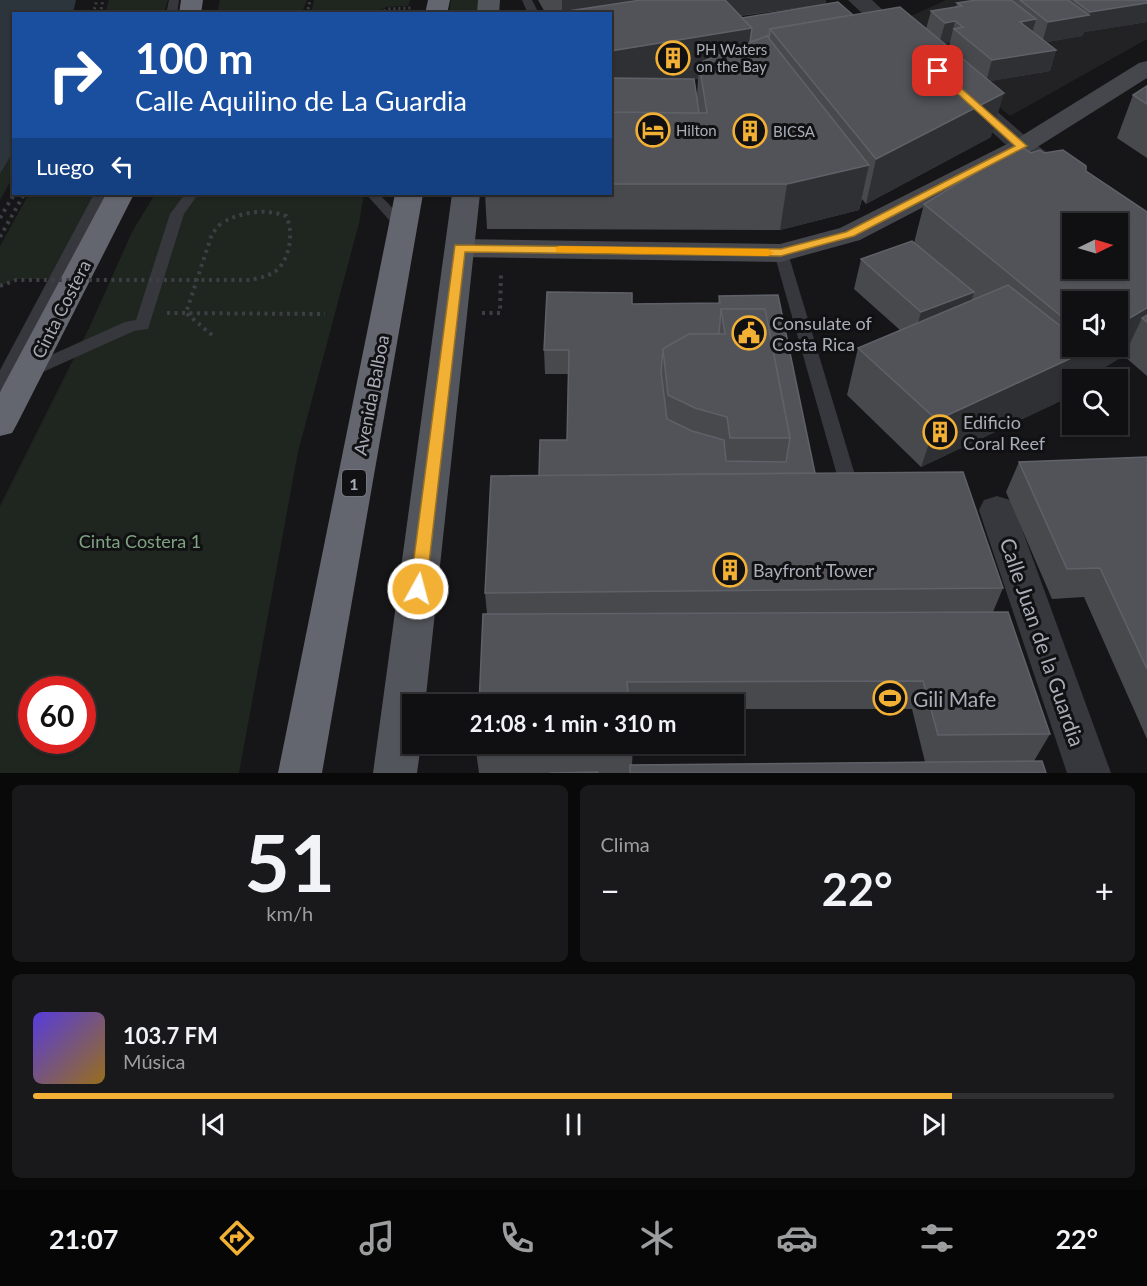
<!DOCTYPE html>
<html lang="es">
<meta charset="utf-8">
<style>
:root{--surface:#101012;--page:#19191b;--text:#f1f3f6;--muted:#9c9d9f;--line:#303032;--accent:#f2b134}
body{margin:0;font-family:Lato,sans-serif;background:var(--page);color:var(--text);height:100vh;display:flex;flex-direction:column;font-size:22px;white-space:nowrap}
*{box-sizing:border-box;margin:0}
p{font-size:20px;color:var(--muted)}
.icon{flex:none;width:33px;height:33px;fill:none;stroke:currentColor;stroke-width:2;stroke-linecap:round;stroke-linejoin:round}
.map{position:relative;height:773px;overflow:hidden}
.sheet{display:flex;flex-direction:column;gap:12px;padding:12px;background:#09090a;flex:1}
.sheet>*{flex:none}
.hud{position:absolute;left:12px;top:12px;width:600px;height:183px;border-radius:0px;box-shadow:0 2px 4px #0004,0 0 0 2px var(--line);background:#1a4fa0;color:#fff;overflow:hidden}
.needle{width:39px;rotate:85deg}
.tools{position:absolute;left:1062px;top:213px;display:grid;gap:12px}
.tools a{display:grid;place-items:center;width:66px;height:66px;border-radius:0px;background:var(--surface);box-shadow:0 2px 4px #0004,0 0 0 2px var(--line);font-size:30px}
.speed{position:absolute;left:18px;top:676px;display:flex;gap:12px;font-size:30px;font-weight:700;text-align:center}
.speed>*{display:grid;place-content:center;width:78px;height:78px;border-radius:50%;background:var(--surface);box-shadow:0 2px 4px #0004,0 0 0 2px var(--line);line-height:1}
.speed .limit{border:9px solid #d22;background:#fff;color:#111}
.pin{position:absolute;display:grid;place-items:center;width:51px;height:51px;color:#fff;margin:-26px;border-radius:12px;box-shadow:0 3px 9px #0006}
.me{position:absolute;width:66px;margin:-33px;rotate:7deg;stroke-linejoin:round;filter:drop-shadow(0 0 4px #0008)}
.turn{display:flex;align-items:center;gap:21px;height:126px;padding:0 24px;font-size:27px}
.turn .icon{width:78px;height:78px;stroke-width:2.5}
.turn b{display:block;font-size:42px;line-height:51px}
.then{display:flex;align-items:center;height:57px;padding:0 24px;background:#0003;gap:12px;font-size:22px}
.big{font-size:45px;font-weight:700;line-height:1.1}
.sheet .card{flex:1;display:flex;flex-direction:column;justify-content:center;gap:9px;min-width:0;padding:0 21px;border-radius:9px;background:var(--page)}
.sheet .dial{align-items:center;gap:0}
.dial b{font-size:78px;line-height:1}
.song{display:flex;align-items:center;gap:18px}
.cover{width:72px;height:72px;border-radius:9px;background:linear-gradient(135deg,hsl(250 70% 55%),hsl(40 70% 35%))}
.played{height:6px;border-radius:3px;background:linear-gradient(90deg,var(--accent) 85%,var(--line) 85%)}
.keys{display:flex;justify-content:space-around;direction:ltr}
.heat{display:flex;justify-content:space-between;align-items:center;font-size:33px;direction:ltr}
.sheet .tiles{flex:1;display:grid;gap:12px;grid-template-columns:1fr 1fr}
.card:last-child{grid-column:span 2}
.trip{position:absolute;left:402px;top:694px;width:342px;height:60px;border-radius:0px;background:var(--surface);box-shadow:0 2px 4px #0004,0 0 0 2px var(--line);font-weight:700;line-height:60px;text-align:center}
.tabs{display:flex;height:96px;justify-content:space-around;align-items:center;background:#060607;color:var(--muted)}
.tabs .icon{width:42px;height:42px}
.tabs .on{color:var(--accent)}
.tabs b{font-size:27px;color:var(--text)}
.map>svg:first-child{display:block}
.built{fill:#222225}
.green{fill:#1e261f;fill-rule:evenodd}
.water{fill:#2c353c}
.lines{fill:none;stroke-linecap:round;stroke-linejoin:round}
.path-far1{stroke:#3d3f44;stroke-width:3;stroke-dasharray:2 3;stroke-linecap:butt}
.path{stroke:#3d3f44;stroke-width:4;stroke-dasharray:3 4.5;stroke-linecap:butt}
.lane{fill:#37383d;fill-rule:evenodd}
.street{fill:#37383d;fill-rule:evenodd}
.secondary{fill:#45474d;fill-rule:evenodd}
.primary{fill:#53555c;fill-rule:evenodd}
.highway{fill:#63666e;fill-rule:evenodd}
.path-bridge{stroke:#3d3f44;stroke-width:4;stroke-dasharray:3 4.5;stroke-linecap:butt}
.wall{fill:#47494d;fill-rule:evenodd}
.shaded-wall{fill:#2f3033}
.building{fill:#525359;stroke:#5f6168;stroke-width:1.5;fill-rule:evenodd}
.route{fill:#f2b134;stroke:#9d7322;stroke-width:1.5}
.slow{fill:#f59e0b}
.labels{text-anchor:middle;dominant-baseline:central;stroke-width:6;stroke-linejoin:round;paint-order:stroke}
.far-poi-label{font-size:15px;fill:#a8adb8;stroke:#111113;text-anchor:start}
.shield{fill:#111113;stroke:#7b7e86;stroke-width:1.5}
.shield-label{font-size:16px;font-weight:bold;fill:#a8adb8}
.street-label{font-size:18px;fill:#a8adb8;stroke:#111113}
.poi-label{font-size:18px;fill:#a8adb8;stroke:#111113;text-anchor:start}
.park-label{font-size:18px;fill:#7fa381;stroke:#111113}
.near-street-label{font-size:21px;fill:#a8adb8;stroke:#111113}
.near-poi-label{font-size:21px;fill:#a8adb8;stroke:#111113;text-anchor:start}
</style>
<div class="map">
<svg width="1147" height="773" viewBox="0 0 1147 773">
<rect width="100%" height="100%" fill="#161618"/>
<polygon class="built" points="946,0 1145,0 1147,1 1147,39 1010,116 900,21"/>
<g class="green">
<polygon points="109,0 168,0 164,13 105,13"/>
<polygon points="220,0 307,0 302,13 217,13"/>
<polygon points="314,0 410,0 408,6 386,7 375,13 311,13"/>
<polygon points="451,0 482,0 479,13 449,14"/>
<polygon points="13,152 13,177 0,200 0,174"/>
<polygon points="29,194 95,194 55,279 16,279 0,286 0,246"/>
<path d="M155,194H364L359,223L298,452L239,773H0V506L91,324L132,232ZM32,690H82V741H32Z"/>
</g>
<polygon class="water" points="0,0 76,0 73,13 14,14 13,152 0,174"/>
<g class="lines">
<g class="path-far1">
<polyline points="93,14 97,0"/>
<polyline points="100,14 103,0"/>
<polyline points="307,14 310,0"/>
<polyline points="380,14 387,9 411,8"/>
<polyline points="12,198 14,194"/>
<polyline points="22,198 24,194"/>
</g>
<g class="path">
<polyline points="0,218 13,196"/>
<polyline points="0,237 23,196"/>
<polyline points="167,313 325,314"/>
<polyline points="482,313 500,313 501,272"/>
<polyline points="212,335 186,313 212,234 221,223"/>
</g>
<g class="lane">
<polygon points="169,0 179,0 177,14 166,14"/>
<polygon points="522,0 532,0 539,14 528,14"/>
<polygon points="94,194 108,194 8,385 0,391 0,370"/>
<polygon points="185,194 198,194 184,214 148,329 134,331 34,376 22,376 20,372 22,368 125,322 136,320 170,214"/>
<polygon points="366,194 379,194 408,224 408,230 398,230"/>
<polygon points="781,249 788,253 855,475 852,480 840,480 837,475 774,253"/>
</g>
<g class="street">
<polygon points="848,0 872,0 916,41 913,46 897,46"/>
<polygon points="961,85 969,87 1031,141 1076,173 1080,179 1076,185 1067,187 1058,185 1013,151 953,97 949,92 953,87"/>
<polygon points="997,496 1010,500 1015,510 1111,773 1067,773 979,510 984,500"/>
</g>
<polygon class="secondary" points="1147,61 1147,78 1031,151 860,240 791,259 781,262 459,257 449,254 445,248 449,242 459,239 780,244 840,228 1013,141 1139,63"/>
<g class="primary">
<polygon points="478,0 500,0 499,14 477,14"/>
<polygon points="452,194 480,194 425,705 412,705 412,744 421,744 417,773 373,773"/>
</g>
<g class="highway">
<polygon points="181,0 203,0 201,14 179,14"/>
<polygon points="428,0 450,0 447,14 425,14"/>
<polygon points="106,194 134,194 17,424 12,433 0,436 0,392"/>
<polygon points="395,194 423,194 322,773 278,773"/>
</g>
<path class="path-bridge" d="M0,286L16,280H250C259,278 270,276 277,270C290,258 294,231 286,216C263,208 242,212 221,223"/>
</g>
<g class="wall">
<path d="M538,0H826V4L740,16L742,18L853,15L926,29L931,11L956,7L957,3L976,0H1147V22L1084,32L1082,36L1046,42L1056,50L1050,71L990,81L991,137L866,204L862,199L859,210L780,230L487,229L485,194H610V14H546ZM950,42L949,48L944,43ZM694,79H698L697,96Z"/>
<polygon points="1147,86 1147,158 1117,138 1133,95"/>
<path d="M1031,153H1044L1086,171L1147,212V376L1124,356L1072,380V392L1071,396L921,467L847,395L858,348L900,330L854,289L861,259L914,243L924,204ZM1072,302L1118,346H1072Z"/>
<polygon points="719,296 815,473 1003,588 993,612 1050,734 1034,761 1046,773 479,773 476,751 633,744 632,765 925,762 912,709 734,709 734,705 479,705 487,614 485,593 567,440 568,374 545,374 544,350 632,304 718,303"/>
<polygon points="1147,457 1147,739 1084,597 1052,599 1006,492 1019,462"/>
</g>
<g class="shaded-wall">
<polygon points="562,0 826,0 826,4 610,33 562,14"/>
<polygon points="1147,0 1147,22 1084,32 1082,36 1042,43 1048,22 1089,15 1090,12"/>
<polygon points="1036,19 1030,40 1020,22"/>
<polygon points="955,21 950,42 939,44 945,23"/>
<polygon points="752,28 747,71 699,63 698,79 610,94 610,51"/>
<polygon points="1056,50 1050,71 986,82 992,60"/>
<polygon points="1004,93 991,137 866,204 876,159"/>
<polygon points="869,165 859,210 780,230 787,184"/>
<polygon points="974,292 965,322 913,342 921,312"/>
<polygon points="1147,308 1147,322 1142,318 1124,356 1084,380 1072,380 1072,392 1071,396 921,467 937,420 1088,346 1118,346 1118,325"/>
</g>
<g class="building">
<polygon points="641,0 725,0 752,28 610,51 610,14 555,13"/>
<polygon points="976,0 1011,0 1036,19 1020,22 1056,50 992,60 954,29 963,27 955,21 945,23 931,11 962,6 957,3"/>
<polygon points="1020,0 1068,0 1089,15 1048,22"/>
<polygon points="1074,0 1147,0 1147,3 1090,12"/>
<polygon points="838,2 853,15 770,29 769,39 767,36 750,42 752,28 742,18"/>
<polygon points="900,7 1004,93 876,159 770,29"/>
<polygon points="767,36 869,165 787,184 610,184 610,112 707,113 699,63"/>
<polygon points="610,78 694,79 699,113 610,112"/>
<polygon points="1147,86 1147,104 1133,95"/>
<path d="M1020,146L1031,153L1040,150L1044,153L1063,150L1086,166V171L1147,212V308L1118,325V302H1072V325L924,204ZM1072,224H1118V268H1072Z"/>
<polygon points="912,241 974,292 921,312 861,259"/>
<polygon points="1008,285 1072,335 1072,346 1088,346 1091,349 937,420 858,348"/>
<path d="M547,292L632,293V304L720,303L719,296L778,295L815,473L539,476L540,440H567L569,350H544ZM721,309H765L790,438L786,462L726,461L724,440L692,431L667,419L661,372L663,349L689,334H719Z"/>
<polygon points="721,309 765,309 790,438 730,438 727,417 695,408 668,395 663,349 689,334 725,334"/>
<polygon points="1147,315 1147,322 1142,318"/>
<polygon points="1147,457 1147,669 1100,568 1067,569 1019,462"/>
<polygon points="963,472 1003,588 485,593 491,476"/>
<polygon points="1008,612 1050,734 938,735 923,681 627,682 629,705 479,705 483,614"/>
<polygon points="477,744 633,744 634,745 476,751"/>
<polygon points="1042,761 1046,773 630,773 630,765"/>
<polygon points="598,772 598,773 550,773"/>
</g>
<polygon class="route" points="938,68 1027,146 854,236 781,256 465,252 426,589 424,594 412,594 410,589 455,245 781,249 846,232 1015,146 935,73 933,71"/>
<polygon class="slow" points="560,246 768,249 774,253 768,256 556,252 556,247"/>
<defs>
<g id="building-ring" transform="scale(1.725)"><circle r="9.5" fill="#111113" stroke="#f2b134" stroke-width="1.5"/><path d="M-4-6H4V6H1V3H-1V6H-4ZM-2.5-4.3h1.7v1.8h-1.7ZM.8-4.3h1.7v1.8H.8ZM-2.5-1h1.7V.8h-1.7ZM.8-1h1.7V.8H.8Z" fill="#f2b134"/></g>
<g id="hotel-ring" transform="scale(1.725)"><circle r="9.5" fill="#111113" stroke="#f2b134" stroke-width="1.5"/><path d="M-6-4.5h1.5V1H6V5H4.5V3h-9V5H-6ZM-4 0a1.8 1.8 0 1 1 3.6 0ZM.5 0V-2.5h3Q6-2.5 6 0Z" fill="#f2b134"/></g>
<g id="civic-ring" transform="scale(1.725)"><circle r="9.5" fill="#111113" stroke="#f2b134" stroke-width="1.5"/><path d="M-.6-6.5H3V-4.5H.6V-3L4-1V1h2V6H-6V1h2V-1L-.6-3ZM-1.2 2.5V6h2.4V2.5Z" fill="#f2b134"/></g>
<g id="stadium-ring" transform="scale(1.725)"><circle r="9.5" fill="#111113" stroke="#f2b134" stroke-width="1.5"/><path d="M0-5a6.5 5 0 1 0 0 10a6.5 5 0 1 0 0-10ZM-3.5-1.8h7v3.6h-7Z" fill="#f2b134"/></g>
</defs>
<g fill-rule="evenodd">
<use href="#building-ring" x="673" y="58"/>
<use href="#hotel-ring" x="653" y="130"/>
<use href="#building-ring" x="750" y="131"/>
<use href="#civic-ring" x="749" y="333"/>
<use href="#building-ring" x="940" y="432"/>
<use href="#building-ring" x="730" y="570"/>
<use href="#stadium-ring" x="890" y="698"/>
</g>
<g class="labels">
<g class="far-poi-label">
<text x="696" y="49">PH Waters<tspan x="696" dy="17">on the Bay</tspan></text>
<text x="676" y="130">Hilton</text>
<text x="773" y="131">BICSA</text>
</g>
<rect class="shield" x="342" y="470" width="24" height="26" rx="4.5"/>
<g class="shield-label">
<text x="354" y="483">1</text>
</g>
<g class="street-label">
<text transform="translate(61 309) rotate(-63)">Cinta Costera</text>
<text transform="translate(371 395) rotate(-79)">Avenida Balboa</text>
</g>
<g class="poi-label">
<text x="772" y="323">Consulate of<tspan x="772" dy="21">Costa Rica</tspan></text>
<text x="963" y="422">Edificio<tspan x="963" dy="21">Coral Reef</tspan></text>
<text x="753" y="570">Bayfront Tower</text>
</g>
<g class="park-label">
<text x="140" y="541">Cinta Costera 1</text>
</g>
<g class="near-street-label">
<text transform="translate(1043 642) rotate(71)">Calle Juan de la Guardia</text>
</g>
<g class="near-poi-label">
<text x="913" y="698">Gili Mafe</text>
</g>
</g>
</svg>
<div class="tools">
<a><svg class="needle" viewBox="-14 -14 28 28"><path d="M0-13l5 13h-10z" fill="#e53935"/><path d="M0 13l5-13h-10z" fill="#9c9d9f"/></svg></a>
<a><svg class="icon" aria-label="sound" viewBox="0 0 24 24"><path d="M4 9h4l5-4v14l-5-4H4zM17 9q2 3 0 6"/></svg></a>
<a><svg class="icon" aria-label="search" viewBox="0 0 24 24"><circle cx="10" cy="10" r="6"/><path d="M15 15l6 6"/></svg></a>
</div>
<div class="speed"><div class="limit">60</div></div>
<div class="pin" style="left:938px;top:71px;background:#d93025"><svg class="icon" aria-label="arrive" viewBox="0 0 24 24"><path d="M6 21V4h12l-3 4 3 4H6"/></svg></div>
<svg class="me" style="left:418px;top:589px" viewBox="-20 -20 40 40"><circle r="17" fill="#f2b134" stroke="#fff" stroke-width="3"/><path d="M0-11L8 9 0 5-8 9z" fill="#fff"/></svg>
<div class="trip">21:08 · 1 min · 310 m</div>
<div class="hud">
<div class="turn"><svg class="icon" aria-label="right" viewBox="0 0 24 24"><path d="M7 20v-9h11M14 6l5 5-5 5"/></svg><div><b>100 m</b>Calle Aquilino de La Guardia</div></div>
<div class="then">Luego<svg class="icon" aria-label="left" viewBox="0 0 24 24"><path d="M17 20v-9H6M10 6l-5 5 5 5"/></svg></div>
</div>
</div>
<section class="sheet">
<div class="tiles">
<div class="card dial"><b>51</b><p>km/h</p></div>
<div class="card"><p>Clima</p>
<div class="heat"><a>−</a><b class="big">22°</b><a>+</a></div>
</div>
<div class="card">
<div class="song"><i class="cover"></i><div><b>103.7 FM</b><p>Música</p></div></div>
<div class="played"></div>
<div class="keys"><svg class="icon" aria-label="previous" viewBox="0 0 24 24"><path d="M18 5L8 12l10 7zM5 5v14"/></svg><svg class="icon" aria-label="pause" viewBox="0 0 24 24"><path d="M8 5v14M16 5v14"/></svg><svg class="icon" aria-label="next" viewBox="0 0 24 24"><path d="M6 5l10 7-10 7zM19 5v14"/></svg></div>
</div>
</div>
</section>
<nav class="tabs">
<b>21:07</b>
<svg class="icon on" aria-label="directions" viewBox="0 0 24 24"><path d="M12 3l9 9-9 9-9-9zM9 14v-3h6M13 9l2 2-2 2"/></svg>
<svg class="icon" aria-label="music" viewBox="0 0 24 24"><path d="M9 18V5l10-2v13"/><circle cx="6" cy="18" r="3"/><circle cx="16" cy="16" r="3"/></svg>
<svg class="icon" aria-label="phone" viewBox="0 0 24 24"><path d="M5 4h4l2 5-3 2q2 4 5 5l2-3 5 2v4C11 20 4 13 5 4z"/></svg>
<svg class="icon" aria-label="climate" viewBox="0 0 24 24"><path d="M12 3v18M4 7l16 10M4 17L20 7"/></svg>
<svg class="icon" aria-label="car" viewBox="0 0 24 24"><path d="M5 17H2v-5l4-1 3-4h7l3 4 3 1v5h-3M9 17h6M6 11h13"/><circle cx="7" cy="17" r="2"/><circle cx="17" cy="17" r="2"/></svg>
<svg class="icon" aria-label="filters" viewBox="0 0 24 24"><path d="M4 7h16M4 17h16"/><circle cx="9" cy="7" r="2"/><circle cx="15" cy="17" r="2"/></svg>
<b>22°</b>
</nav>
